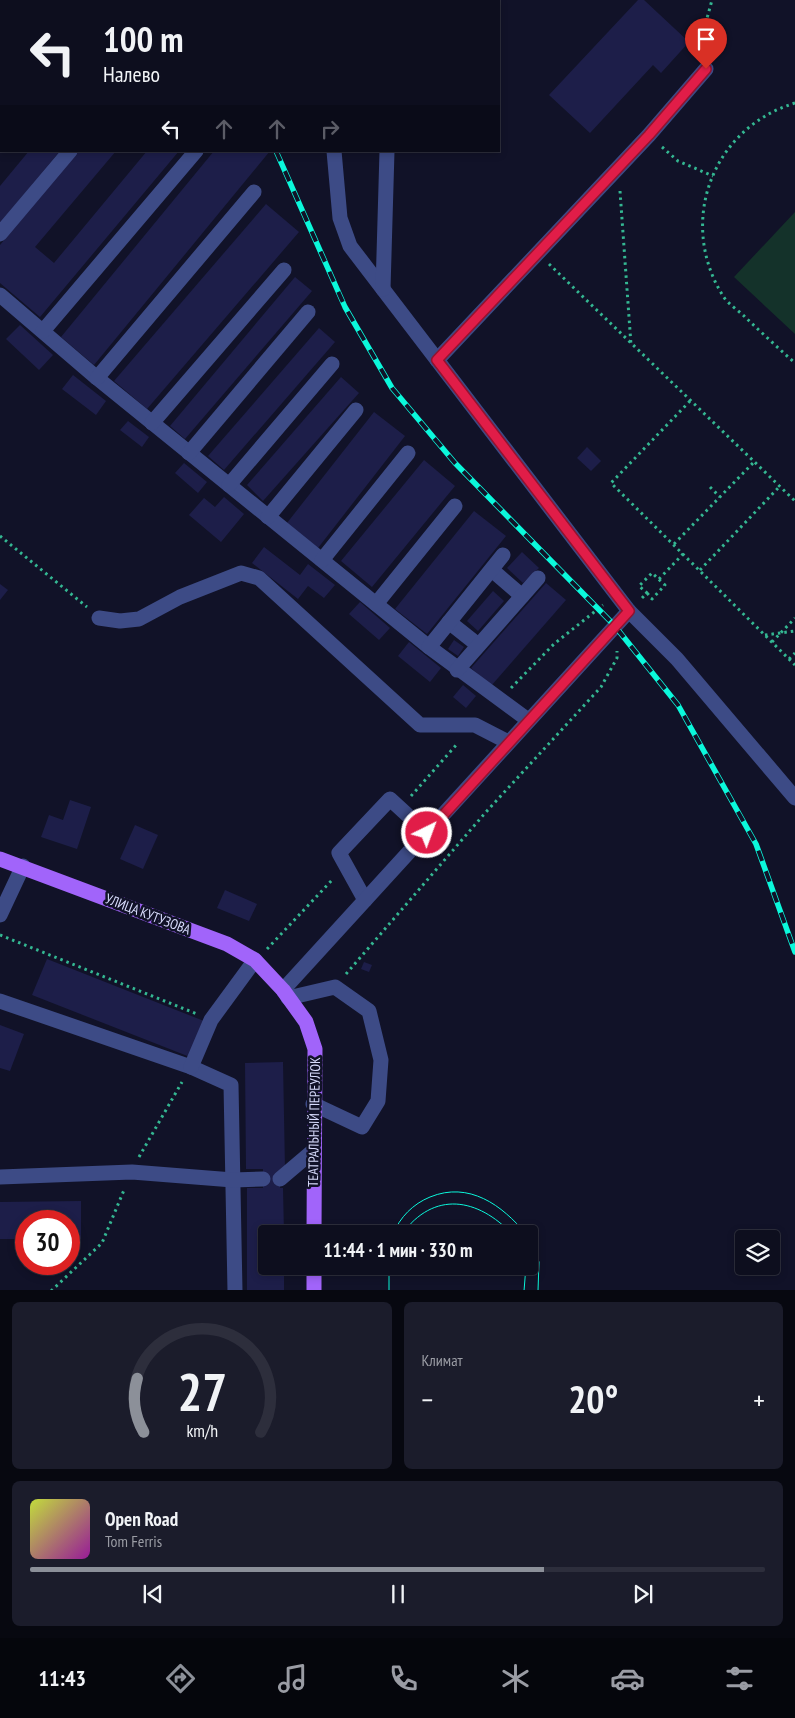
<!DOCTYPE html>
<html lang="ru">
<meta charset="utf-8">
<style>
:root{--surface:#0d0e1e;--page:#1b1c2b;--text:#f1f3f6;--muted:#9a9ca4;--line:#2d2e3c;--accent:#8c9099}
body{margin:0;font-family:"PT Sans Narrow",sans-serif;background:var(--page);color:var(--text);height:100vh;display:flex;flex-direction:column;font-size:19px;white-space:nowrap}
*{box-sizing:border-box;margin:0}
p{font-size:16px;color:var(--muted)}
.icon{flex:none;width:28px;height:28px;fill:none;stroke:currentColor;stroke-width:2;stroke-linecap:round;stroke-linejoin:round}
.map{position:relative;height:1290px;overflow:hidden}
.details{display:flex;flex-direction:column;gap:12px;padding:12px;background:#070810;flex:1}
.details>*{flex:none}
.banner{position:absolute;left:0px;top:0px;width:500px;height:152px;box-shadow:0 2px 8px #0003,0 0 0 1px var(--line);background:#0d0e1e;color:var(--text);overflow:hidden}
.tools{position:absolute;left:735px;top:1230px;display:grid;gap:10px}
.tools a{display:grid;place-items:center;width:45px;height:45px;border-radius:5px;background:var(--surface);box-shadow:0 2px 8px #0003,0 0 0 1px var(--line);font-size:25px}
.speed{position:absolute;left:15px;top:1210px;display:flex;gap:10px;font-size:25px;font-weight:700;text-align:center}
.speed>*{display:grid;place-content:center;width:65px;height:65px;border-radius:50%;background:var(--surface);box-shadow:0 2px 8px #0003,0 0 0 1px var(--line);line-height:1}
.speed .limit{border:8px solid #d22;background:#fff;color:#111}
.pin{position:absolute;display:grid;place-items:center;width:42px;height:42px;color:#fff;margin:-51px -21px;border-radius:50% 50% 50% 0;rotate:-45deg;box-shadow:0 0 5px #0007}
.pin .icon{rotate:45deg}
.me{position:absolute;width:55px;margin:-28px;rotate:42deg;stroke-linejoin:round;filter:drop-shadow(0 0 4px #0008)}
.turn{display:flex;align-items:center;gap:18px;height:105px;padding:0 20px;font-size:22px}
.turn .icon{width:65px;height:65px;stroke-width:2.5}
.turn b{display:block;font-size:35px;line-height:42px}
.lanes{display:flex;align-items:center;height:48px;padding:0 20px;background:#0003;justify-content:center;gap:25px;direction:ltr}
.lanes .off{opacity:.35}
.big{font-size:38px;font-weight:700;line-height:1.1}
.details .card{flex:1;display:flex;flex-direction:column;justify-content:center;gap:8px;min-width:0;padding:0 18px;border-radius:8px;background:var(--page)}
.details .dial{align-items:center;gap:0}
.dial svg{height:130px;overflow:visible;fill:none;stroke:var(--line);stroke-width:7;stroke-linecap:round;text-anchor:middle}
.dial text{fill:var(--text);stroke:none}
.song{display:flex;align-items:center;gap:15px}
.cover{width:60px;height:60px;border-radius:8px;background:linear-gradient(135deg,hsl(70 70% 55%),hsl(300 70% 35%))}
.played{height:5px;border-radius:2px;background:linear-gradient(90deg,var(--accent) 70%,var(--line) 70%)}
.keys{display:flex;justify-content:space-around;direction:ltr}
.heat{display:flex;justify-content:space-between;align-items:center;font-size:28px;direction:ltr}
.details .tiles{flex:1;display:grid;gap:12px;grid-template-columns:1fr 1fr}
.card:last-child{grid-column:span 2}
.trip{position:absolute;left:258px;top:1225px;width:280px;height:50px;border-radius:5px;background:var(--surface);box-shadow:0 2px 8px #0003,0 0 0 1px var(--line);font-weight:700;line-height:50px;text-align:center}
.tab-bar{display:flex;height:80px;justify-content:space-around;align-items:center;background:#05060c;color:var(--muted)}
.tab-bar .icon{width:35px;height:35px}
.tab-bar .on{color:var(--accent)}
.tab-bar b{font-size:22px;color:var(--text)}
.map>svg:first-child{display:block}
.green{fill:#14322a}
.building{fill:#1d1e49}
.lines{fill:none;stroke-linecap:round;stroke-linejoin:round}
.path{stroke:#34b792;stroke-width:3;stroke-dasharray:2.5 4;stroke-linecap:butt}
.minor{stroke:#3d4b86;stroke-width:15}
.major{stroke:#a164fa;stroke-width:15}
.tram{stroke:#0bf8db;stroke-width:1}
.rail-casing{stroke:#0bf8db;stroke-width:5.5}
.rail{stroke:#111228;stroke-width:4;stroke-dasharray:11;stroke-linecap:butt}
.route-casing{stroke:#92132f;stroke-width:12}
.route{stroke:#e11d48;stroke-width:9}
.labels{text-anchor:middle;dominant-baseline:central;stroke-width:5;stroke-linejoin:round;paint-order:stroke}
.street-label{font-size:14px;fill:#d9ddfe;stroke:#111228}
</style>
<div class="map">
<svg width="795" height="1291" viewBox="0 0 795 1291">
<rect width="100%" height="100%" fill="#111228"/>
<polygon class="green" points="795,212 795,334 734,277"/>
<g class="building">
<polygon points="638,0 644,0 689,42 661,73 653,65 590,133 549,95"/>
<polygon points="29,151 60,151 0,223 0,186"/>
<polygon points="78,151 116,151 35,247 54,263 147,151 179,151 40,317 0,283 0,245"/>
<polygon points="214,151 270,151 94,365 61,337"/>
<polygon points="266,204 299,232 147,409 114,381"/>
<polygon points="295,277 312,291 185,439 170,426"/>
<polygon points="20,325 53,355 39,370 6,339"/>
<polygon points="319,328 335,342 224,470 208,456"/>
<polygon points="73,375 106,401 96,415 62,389"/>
<polygon points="341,377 359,393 263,501 247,485"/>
<polygon points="374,412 405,436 318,548 287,523"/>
<polygon points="128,421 149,437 142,447 120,430"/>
<polygon points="587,447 601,461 591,471 577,458"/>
<polygon points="424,460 455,486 372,587 341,561"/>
<polygon points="184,463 207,482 198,493 175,473"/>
<polygon points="224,497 244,514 221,542 189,515 204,498 215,507"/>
<polygon points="474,511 506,536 427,634 395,609"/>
<polygon points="264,547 300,575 308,564 335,585 324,598 308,586 298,599 252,563"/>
<polygon points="522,552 539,568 523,583 507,568"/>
<polygon points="546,583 566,600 491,686 471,668"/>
<polygon points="0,584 8,590 0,600"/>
<polygon points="493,591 504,601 478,631 467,621"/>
<polygon points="360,602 390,628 379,640 349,614"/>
<polygon points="454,640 464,647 458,656 448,649"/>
<polygon points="409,642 441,668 430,682 398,656"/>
<polygon points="463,685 476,696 466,708 453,697"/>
<polygon points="70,800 91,807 77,849 41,837 49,815 63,820"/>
<polygon points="135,825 158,835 143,869 120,859"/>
<polygon points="225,890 257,904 249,921 217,908"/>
<polygon points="47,959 204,1021 190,1057 32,995"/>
<polygon points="364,962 372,965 369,972 361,969"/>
<polygon points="0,1025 24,1034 10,1071 0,1068"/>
<polygon points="283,1062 285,1169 280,1169 280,1188 283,1188 284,1234 266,1234 266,1266 284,1266 284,1291 247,1291 247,1188 263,1188 263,1169 246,1169 245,1063"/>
<polygon points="81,1201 81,1239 69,1239 69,1221 26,1221 26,1239 0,1239 0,1202"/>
</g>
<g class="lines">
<g class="path">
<polyline points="697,55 712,0"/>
<path d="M795,103C712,128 677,222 723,296C728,304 738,310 745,317C761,332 778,348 795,363"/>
<polyline points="662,147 678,161 713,176"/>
<polyline points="620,191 631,345"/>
<polyline points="549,264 795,501"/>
<polyline points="690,401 611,483 795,665"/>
<polyline points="710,487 720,497"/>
<polyline points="0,536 87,607"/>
<polyline points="674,544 754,462"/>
<polyline points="700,570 780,486"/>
<polyline points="659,579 684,553"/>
<polyline points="642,598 647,593 639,586 652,573 665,585 652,599 647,593"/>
<polyline points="765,635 795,631"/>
<polyline points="772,642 795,618"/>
<polyline points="789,659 795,653"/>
<polyline points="511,688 554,644 603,605"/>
<polyline points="411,796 458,743"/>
<polyline points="0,935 197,1014"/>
<polyline points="267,949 333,879"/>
<polyline points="346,974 486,812 601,687 617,658 617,651"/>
<polyline points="139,1157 182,1082"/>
<polyline points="51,1291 102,1243 124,1190"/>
</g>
<g class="minor">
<polyline points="266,1 266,0"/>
<polyline points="332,1 332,0"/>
<polyline points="392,1 392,0"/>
<polyline points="334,151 340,218 350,246 629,611"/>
<polyline points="0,234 70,151"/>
<polyline points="383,289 387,151"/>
<polyline points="0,295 97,378 429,647 528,720"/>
<polyline points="43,331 196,151"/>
<polyline points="437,360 649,135 706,69"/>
<polyline points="97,378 254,192"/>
<polyline points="152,423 284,270"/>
<polyline points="189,453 308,312"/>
<polyline points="229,485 332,364"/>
<polyline points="268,517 356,410"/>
<polyline points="322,560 408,453"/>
<polyline points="492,570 522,596"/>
<polyline points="376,604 455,506"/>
<polyline points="99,618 120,621 139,619 180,597 241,573 259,578 420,725 475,725 508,742"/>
<polyline points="449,622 478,645"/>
<polyline points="429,647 503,555"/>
<polyline points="457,670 538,578"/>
<polyline points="365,900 339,853 390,799 427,833"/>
<polyline points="0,915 23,866"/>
<polyline points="283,990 629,611 677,659 795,798"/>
<polyline points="288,998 335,987 369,1011 381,1060 378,1101 362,1127 313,1104"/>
<polyline points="0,1001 191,1067 231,1085 235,1291"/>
<polyline points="191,1067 211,1020 255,960"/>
<polyline points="0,1177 132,1172 233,1180 263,1179"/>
<polyline points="280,1179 313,1151"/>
</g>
<g class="major">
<polyline points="0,859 227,944 255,960 283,990 306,1022 315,1049 314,1234"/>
<polyline points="314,1266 314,1291"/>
</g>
<g class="tram">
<path d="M393,1234C400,1217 413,1204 430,1197C469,1181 502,1205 526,1234"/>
<path d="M402,1234C434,1190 478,1198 512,1234"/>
<polyline points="529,1237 539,1262 538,1291"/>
<polyline points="389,1291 389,1266"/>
<polyline points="524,1291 526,1266"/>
</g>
<g class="rail-casing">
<g id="rail">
<polyline points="198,0 199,1"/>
<polyline points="227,0 228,1"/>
<polyline points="276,151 345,307 392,388 455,463 614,625 678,705 756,844 795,952"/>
</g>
</g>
<use href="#rail" class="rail"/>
</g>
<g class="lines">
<g class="route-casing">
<polyline id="route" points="427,833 629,611 437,360 649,135 706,69"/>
</g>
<use href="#route" class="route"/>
</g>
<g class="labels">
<g class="street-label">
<text transform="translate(148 914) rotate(21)">УЛИЦА КУТУЗОВА</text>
<text transform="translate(314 1122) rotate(-89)">ТЕАТРАЛЬНЫЙ ПЕРЕУЛОК</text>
</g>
</g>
</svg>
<div class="tools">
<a><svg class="icon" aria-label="layers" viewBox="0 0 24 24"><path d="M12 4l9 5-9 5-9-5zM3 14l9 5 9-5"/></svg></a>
</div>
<div class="speed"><div class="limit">30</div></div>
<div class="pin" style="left:706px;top:69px;background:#d93025"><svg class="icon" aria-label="arrive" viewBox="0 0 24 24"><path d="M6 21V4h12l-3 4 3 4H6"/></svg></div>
<svg class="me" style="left:427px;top:833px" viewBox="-20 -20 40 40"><circle r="17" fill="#e11d48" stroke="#fff" stroke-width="3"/><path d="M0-11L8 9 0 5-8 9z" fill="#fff"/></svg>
<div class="trip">11:44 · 1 мин · 330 m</div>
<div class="banner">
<div class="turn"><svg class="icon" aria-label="left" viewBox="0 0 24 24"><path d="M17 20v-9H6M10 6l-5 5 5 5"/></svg><div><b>100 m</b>Налево</div></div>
<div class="lanes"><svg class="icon" aria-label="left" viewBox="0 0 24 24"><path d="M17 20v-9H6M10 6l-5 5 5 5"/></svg><svg class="icon off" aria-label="ahead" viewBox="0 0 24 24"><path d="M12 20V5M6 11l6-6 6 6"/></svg><svg class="icon off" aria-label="ahead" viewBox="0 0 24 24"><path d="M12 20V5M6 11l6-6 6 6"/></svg><svg class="icon off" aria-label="right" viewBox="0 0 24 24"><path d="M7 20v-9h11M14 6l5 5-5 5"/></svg></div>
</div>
</div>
<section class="details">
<div class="tiles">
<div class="card dial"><svg viewBox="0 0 100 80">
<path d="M14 69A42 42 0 1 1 86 69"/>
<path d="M14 69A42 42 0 0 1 10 36" stroke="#8c9099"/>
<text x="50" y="56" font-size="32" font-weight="700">27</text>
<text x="50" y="72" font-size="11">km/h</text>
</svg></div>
<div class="card"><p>Климат</p>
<div class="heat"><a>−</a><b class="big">20°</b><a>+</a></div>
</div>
<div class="card">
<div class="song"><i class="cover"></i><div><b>Open Road</b><p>Tom Ferris</p></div></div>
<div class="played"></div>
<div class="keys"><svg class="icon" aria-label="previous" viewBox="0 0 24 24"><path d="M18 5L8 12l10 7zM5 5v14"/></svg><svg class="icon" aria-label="pause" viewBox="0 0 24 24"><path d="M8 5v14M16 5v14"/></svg><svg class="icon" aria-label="next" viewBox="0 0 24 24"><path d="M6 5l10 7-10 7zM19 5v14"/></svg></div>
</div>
</div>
</section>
<nav class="tab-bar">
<b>11:43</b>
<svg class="icon on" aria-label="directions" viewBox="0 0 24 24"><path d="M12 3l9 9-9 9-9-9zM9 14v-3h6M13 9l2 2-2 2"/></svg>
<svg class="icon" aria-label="music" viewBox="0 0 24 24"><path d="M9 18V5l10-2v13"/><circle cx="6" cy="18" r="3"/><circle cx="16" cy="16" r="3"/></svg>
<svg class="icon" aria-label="phone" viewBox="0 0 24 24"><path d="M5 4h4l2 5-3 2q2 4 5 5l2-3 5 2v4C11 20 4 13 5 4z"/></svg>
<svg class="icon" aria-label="climate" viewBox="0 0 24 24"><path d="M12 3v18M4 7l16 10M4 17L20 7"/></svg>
<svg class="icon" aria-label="car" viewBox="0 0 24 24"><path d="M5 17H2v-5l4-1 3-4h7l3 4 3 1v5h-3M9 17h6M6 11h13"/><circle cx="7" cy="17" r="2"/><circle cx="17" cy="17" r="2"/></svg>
<svg class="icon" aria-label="filters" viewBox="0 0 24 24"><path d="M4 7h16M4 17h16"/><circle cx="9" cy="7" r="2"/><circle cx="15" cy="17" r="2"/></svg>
</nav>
